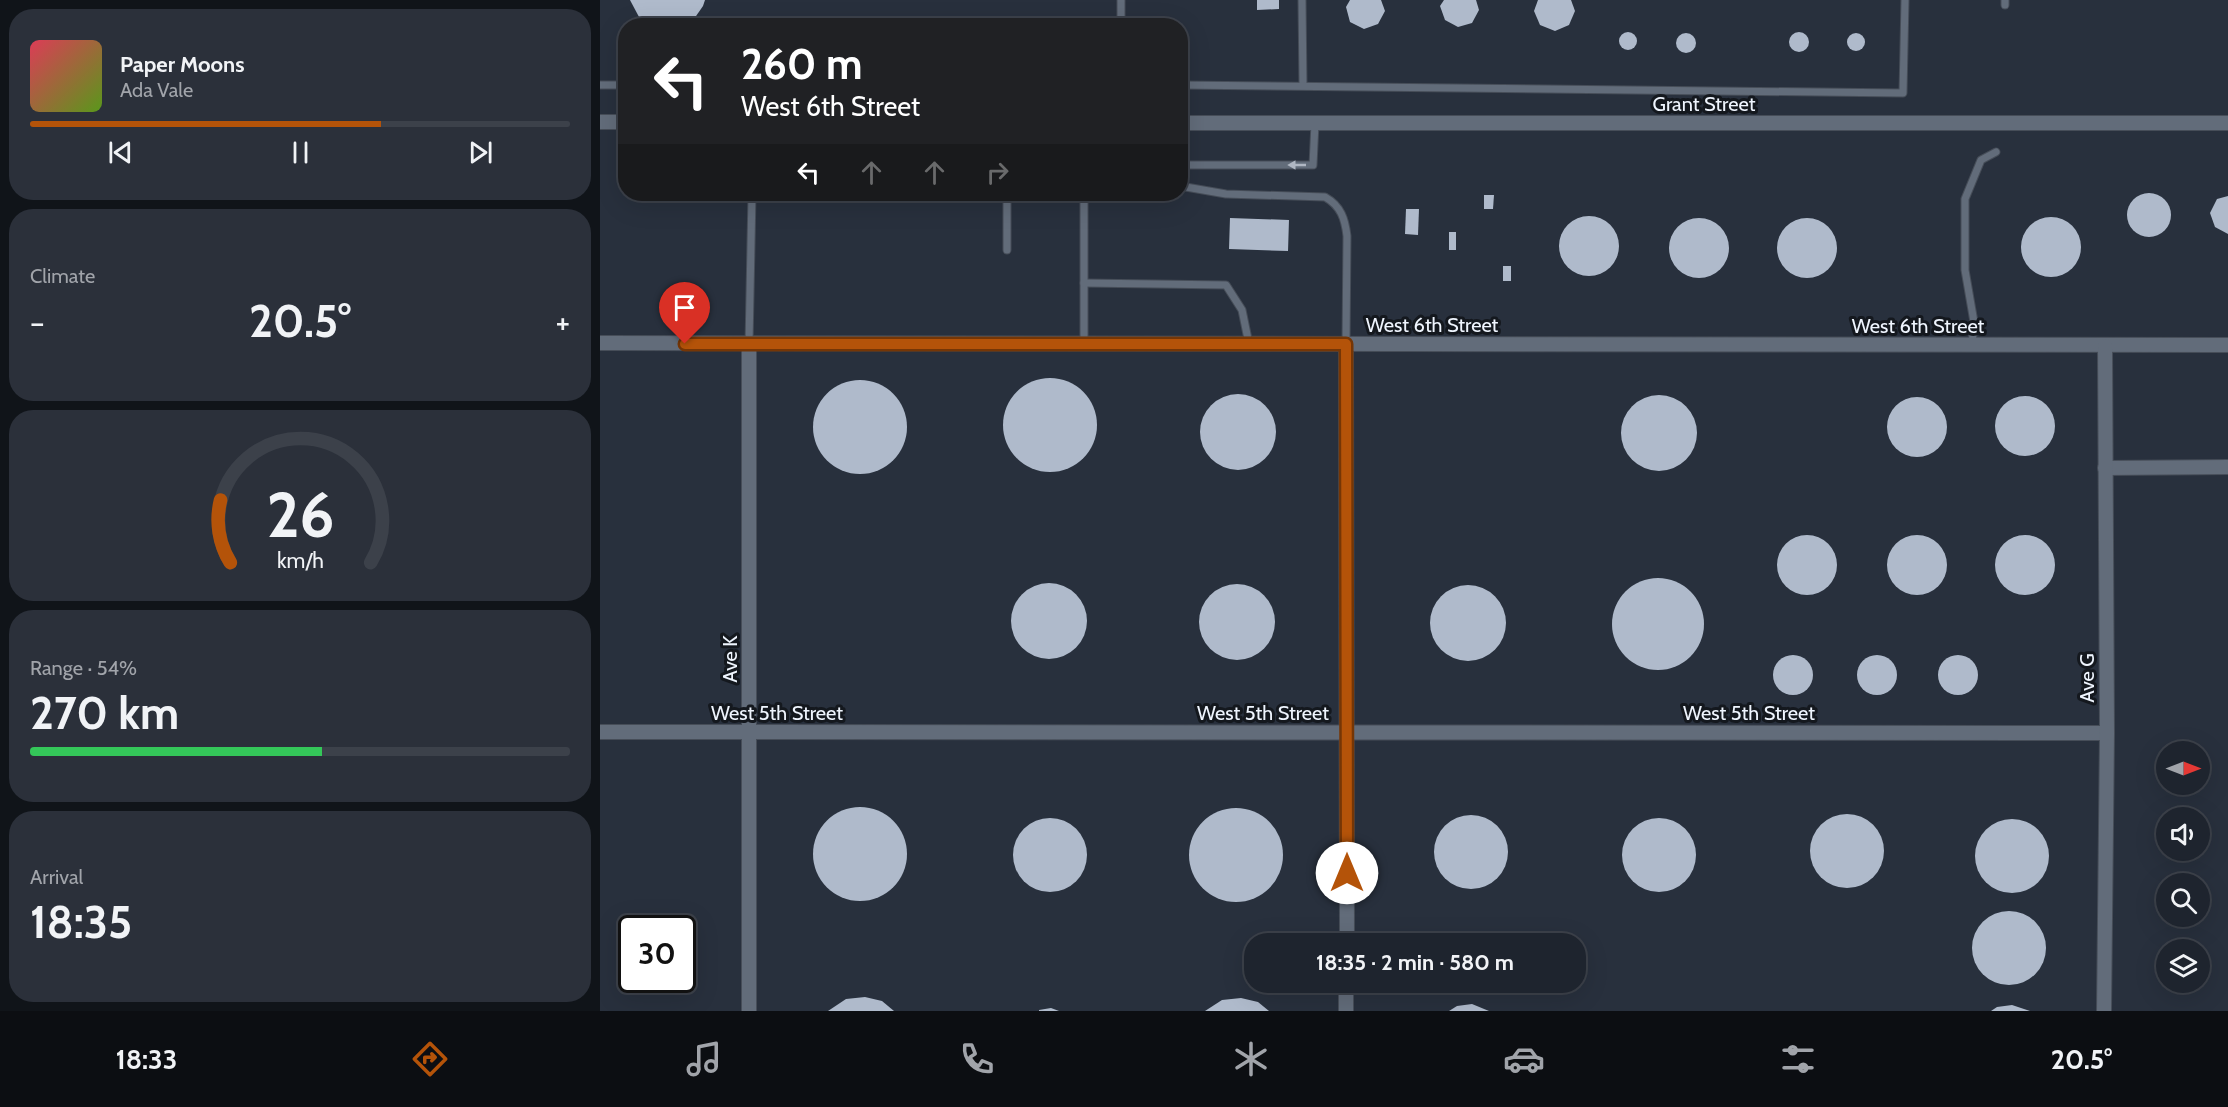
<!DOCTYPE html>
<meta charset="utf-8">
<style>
:root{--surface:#1e242e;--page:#2b303a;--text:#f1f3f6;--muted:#a1a4aa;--line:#3c414a;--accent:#b45309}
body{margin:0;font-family:Cabin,sans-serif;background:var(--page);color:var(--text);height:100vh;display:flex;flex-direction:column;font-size:22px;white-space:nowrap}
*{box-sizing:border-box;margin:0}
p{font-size:20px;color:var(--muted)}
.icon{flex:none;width:33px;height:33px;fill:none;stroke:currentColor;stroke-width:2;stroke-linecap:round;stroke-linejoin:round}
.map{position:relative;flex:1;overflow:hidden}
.panel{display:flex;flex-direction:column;gap:9px;padding:9px;background:#101419;width:600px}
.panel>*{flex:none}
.guide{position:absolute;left:18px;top:18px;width:570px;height:183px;border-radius:24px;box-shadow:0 6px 24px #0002,0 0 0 2px var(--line);background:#202124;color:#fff;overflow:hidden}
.needle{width:39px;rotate:90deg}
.controls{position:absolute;left:1556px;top:741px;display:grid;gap:12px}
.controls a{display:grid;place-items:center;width:54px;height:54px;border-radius:50%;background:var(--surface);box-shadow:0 6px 24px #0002,0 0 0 2px var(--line);font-size:30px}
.speed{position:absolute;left:18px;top:915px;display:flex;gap:12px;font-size:30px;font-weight:700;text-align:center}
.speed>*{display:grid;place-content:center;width:78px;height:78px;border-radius:50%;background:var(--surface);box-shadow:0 6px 24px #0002,0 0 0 2px var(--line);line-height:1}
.speed .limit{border:3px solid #111;border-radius:9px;background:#fff;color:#111}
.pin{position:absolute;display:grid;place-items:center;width:51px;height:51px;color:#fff;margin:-62px -26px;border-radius:50% 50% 50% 0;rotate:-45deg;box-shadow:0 0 6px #0007}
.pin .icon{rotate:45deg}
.me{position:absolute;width:66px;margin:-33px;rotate:0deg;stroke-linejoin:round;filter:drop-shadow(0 0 4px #0008)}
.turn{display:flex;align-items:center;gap:21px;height:126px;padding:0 24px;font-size:27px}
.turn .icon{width:78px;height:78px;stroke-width:2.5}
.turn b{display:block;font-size:42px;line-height:51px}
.lanes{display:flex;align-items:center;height:57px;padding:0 24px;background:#0003;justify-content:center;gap:30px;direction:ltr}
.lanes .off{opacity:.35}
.big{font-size:45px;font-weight:700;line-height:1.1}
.panel .card{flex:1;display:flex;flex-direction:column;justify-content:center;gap:9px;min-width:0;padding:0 21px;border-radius:24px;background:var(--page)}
.panel .dial{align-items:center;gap:0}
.dial svg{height:156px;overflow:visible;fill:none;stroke:var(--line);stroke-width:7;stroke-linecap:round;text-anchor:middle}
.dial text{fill:var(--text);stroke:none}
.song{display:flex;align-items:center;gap:18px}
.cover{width:72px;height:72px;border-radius:9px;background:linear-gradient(135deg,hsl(350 70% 55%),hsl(90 70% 35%))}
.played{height:6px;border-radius:3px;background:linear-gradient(90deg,var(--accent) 65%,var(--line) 65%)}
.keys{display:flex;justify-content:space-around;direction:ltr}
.heat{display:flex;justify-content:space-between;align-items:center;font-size:33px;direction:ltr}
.charge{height:9px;border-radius:4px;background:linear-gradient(90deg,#34c759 54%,var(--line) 0)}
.trip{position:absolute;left:644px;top:933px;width:342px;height:60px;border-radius:24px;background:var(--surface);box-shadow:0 6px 24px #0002,0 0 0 2px var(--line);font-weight:700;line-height:60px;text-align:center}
.tabs{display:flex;height:96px;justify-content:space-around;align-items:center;background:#0c0e12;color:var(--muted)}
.tabs .icon{width:42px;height:42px}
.tabs .active{color:var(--accent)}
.tabs b{font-size:27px;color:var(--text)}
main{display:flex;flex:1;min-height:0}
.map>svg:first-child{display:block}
.building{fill:#afbacb}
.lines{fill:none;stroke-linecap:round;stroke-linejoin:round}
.service-casing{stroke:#464d58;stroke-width:9}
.minor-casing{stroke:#464d58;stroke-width:16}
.service{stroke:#626c7a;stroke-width:7}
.minor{stroke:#626c7a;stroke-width:14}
.oneway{fill:#b0b7c3}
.route-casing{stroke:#753606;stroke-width:15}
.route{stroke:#b45309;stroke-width:10}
.labels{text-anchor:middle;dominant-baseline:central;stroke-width:6;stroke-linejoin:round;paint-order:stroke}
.street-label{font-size:20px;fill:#eff5fe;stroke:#14181e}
</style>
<main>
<section class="panel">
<div class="card">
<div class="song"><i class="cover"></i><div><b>Paper Moons</b><p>Ada Vale</p></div></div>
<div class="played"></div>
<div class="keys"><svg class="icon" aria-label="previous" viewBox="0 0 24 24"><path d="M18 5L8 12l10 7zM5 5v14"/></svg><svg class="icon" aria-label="pause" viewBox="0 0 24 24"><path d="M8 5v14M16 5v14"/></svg><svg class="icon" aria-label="next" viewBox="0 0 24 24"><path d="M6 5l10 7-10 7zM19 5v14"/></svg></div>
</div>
<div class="card"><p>Climate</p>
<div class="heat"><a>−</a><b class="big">20.5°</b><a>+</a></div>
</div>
<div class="card dial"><svg viewBox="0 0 100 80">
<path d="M14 69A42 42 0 1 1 86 69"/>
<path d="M14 69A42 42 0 0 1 9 37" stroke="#b45309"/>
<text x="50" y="56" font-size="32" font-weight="700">26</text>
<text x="50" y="72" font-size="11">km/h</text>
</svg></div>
<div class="card"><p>Range · 54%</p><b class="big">270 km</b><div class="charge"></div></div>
<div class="card"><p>Arrival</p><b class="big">18:35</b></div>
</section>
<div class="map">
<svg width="1628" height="1011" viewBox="0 0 1628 1011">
<rect width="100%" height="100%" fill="#28303d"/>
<g class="building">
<polygon points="30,0 105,0 103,6 94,19 84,26 50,26 39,17"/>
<polygon points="657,0 679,0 679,9 657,10"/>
<polygon points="750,0 781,0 785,11 778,24 764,29 750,22 746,7"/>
<polygon points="844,0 876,0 879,10 872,23 858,27 845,20 840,6"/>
<polygon points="938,0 971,0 975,11 969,25 955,31 940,25 934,11"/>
<circle cx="1028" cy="41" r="9"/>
<circle cx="1199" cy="42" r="10"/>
<circle cx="1256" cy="42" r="9"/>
<circle cx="1086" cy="43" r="10"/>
<circle cx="1549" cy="215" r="22"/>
<polygon points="884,195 894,195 893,209 884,209"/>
<polygon points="1628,196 1628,234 1615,227 1610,213 1617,199"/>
<polygon points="806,209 819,209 818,235 805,234"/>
<circle cx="989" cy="246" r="30"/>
<circle cx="1451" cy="247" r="30"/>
<polygon points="630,218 689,220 688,251 629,249"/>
<circle cx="1207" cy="248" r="30"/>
<circle cx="1099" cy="248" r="30"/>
<rect x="849" y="232" width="7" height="18"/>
<rect x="903" y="266" width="8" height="15"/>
<circle cx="450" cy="425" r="47"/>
<circle cx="260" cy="427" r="47"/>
<circle cx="638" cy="432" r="38"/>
<circle cx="1059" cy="433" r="38"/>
<circle cx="1425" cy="426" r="30"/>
<circle cx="1317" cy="427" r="30"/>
<circle cx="1207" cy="565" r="30"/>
<circle cx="1317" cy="565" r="30"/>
<circle cx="1425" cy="565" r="30"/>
<circle cx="1058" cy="624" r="46"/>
<circle cx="449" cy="621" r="38"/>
<circle cx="637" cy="622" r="38"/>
<circle cx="868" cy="623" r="38"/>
<circle cx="1358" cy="675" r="20"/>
<circle cx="1193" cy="675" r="20"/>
<circle cx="1277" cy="675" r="20"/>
<circle cx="260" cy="854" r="47"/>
<circle cx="636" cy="855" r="47"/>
<circle cx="1247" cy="851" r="37"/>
<circle cx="871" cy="852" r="37"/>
<circle cx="450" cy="855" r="37"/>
<circle cx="1059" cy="855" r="37"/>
<circle cx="1412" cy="856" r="37"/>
<circle cx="1409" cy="948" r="37"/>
<polygon points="265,997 282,1001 294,1011 228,1011 246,999"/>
<polygon points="641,998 658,1002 669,1011 605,1011 622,1000"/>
<polygon points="872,1004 889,1011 849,1011 857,1006"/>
<polygon points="1412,1005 1430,1011 1391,1011 1397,1007"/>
<polygon points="451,1008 459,1011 439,1011 439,1010"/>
</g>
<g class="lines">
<g class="service-casing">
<g id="service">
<polyline points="702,0 703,85"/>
<polyline points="1405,5 1405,0"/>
<polyline points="521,26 521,0"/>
<polyline points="0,85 26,85"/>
<polyline points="580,85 1303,93 1305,0"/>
<polyline points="580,165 713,165 715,123"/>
<path d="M580,186L626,194L725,197C741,206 745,219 747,236L746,344"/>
<polyline points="407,194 407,250"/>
<polyline points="484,194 484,344"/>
<polyline points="484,283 626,285 642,310 649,344"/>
<polyline points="149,344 152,194"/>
<polyline points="1372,345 1374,322 1365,270 1365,199 1381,160 1396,152"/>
</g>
</g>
<g class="minor-casing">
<g id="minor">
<polyline points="0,122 26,122"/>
<polyline points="580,123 1628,123"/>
<polyline points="0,343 1628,345"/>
<polyline points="149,344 149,1011"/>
<polyline points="746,344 747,944"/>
<polyline points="1505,468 1628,467"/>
<polyline points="0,732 1507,733"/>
<polyline points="746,1011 746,982"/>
<polyline points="1504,1011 1507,733 1505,346"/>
</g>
</g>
<use href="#service" class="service"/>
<use href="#minor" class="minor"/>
</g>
<defs><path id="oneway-solid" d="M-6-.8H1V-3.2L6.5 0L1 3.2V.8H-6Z" transform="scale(1.5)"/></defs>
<use class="oneway" href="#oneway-solid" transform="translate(697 165) rotate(180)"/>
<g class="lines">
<g class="route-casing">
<polyline id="route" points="85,344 746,344 747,873"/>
</g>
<use href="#route" class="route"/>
</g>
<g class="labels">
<g class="street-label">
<text x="1104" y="104">Grant Street</text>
<text x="832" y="325">West 6th Street</text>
<text x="1318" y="326">West 6th Street</text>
<text transform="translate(130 659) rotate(-90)">Ave K</text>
<text transform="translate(1487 678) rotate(-90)">Ave G</text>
<text x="177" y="713">West 5th Street</text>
<text x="663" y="713">West 5th Street</text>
<text x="1149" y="713">West 5th Street</text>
</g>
</g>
</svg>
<div class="controls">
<a><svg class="needle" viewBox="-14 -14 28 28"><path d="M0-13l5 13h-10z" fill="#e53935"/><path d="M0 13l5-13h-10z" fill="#a1a4aa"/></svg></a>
<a><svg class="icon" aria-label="sound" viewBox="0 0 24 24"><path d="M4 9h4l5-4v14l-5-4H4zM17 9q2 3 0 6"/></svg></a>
<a><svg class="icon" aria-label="search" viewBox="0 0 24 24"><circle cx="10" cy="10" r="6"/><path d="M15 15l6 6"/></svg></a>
<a><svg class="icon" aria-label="layers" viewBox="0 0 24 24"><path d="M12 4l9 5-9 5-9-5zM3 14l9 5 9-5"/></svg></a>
</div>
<div class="speed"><div class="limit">30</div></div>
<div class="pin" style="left:85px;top:344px;background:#d93025"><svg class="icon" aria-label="arrive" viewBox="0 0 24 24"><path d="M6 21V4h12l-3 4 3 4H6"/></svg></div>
<svg class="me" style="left:747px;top:873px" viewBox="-20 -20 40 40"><circle r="19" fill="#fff"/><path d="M0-13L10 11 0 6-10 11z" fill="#b45309"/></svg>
<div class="trip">18:35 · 2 min · 580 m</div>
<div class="guide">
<div class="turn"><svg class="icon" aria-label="left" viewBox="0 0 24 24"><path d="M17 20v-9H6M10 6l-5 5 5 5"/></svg><div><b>260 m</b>West 6th Street</div></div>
<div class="lanes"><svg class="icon" aria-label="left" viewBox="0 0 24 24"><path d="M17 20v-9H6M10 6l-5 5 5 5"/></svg><svg class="icon off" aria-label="ahead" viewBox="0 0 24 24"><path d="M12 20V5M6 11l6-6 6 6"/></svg><svg class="icon off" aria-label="ahead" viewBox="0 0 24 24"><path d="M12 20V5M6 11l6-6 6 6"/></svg><svg class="icon off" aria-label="right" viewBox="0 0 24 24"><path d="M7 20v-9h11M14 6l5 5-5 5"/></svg></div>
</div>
</div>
</main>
<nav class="tabs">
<b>18:33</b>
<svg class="icon active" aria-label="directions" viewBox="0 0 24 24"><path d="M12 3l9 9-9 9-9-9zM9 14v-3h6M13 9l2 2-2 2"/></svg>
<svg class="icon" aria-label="music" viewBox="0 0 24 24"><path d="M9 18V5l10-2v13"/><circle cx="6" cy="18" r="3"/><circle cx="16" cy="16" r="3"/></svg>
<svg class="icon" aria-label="phone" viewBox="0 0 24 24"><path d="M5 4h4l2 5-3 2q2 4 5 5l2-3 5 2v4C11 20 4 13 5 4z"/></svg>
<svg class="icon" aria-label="climate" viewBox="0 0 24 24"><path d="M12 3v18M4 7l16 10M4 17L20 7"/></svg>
<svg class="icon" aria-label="car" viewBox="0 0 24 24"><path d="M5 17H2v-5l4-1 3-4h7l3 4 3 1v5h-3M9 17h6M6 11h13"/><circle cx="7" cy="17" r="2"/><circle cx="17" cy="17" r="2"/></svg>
<svg class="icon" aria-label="filters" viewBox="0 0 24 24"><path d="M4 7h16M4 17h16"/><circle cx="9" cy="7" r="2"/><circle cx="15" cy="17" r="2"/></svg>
<b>20.5°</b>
</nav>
